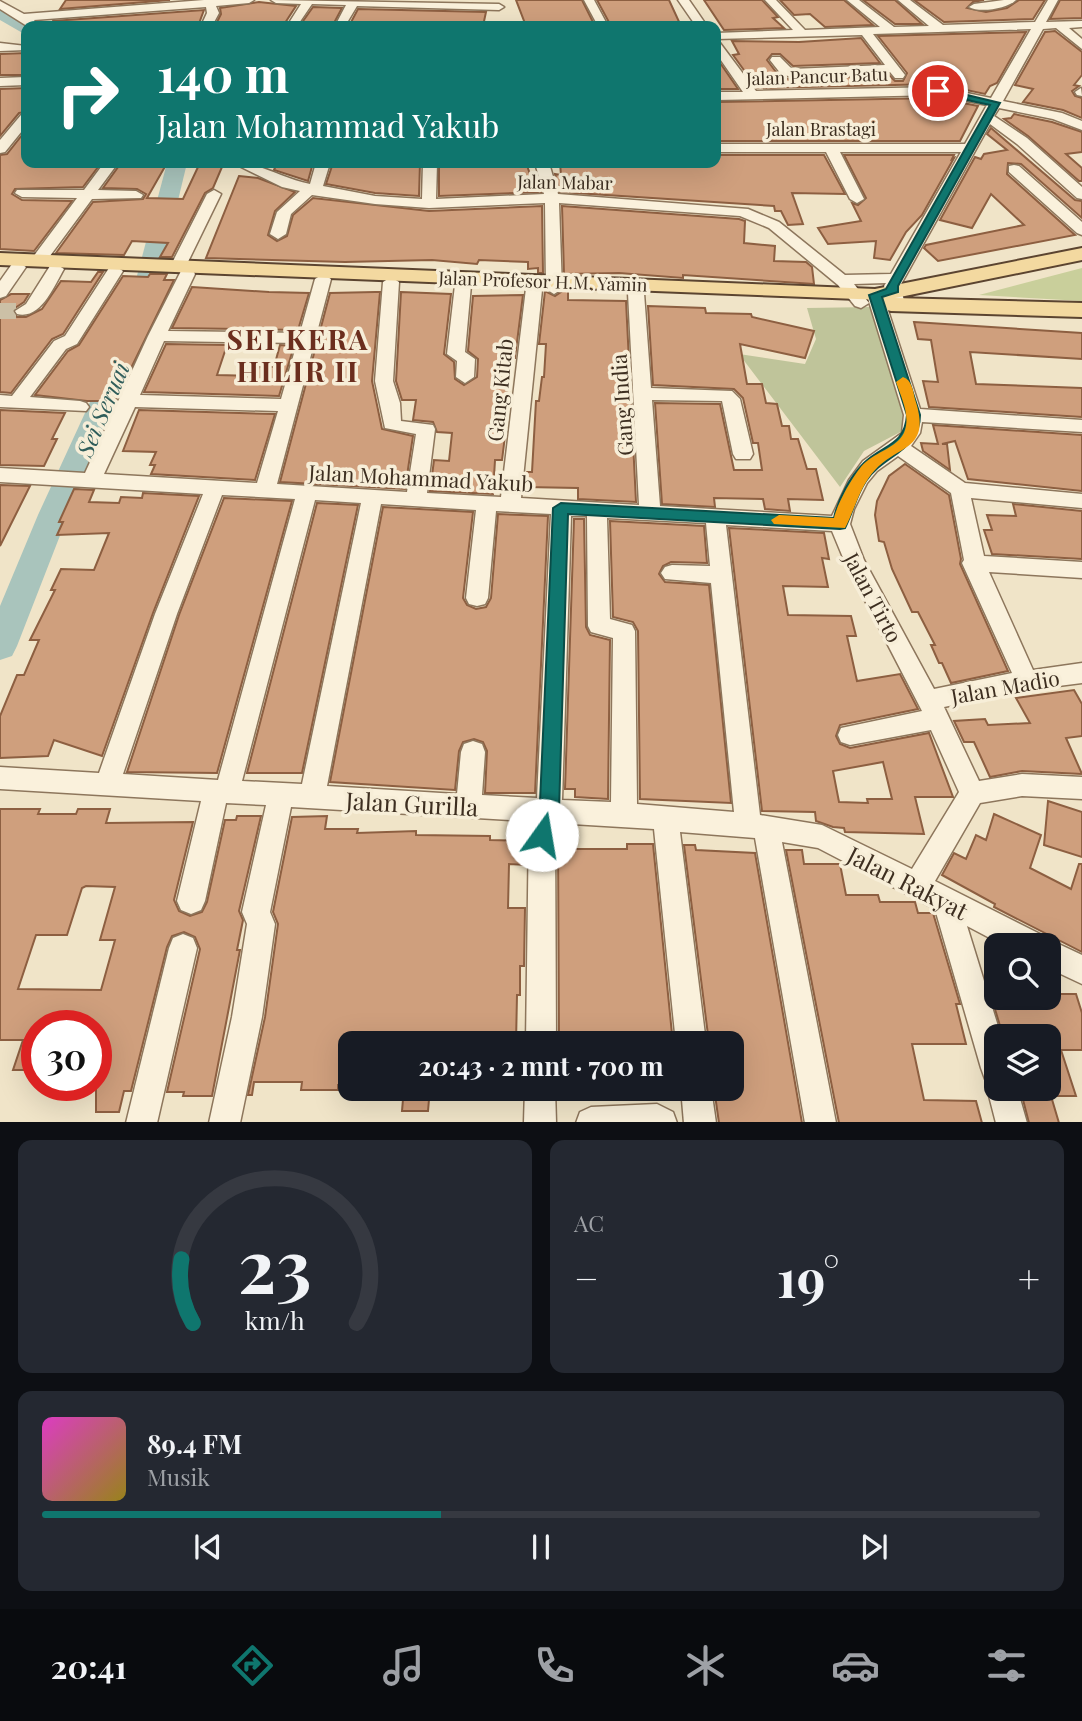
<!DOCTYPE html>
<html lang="id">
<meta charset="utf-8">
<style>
:root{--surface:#171b24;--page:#242831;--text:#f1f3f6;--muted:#9ea1a6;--line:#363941;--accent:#0f766e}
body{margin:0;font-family:"Playfair Display",serif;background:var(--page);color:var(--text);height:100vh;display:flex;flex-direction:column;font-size:26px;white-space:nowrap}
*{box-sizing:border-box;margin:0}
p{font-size:23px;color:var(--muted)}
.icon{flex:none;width:38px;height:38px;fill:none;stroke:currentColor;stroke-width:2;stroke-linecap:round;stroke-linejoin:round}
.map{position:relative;height:1122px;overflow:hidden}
.sheet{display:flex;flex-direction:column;gap:18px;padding:18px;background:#0d0f14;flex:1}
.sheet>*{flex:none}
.guide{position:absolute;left:21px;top:21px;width:700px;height:147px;border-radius:14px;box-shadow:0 7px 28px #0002;background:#0f766e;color:#fff;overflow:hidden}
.tools{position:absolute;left:984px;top:933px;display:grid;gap:14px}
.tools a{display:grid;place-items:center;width:77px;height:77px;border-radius:14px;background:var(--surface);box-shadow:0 7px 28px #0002;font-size:35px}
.speed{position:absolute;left:21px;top:1010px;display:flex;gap:14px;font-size:35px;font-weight:700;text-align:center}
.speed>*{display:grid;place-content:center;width:91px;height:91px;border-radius:50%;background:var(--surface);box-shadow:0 7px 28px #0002;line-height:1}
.speed .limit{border:10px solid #d22;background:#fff;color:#111}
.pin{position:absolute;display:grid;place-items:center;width:60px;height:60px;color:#fff;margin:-30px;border:4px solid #fff;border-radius:50%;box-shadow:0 2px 7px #0007}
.me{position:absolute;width:77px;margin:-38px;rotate:13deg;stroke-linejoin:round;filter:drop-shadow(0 0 5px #0008)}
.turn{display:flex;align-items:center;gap:24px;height:147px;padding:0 21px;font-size:32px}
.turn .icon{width:91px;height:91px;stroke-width:2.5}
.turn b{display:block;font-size:49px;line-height:60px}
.big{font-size:52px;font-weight:700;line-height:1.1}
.sheet .widget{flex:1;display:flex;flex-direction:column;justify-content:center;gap:10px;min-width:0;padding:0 24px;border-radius:14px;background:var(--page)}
.sheet .dial{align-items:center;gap:0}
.dial svg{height:182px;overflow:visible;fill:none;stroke:var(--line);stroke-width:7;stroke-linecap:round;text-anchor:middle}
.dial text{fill:var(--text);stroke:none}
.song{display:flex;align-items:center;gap:21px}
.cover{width:84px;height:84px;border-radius:10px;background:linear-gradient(135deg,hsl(310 70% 55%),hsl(50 70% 35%))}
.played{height:7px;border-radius:4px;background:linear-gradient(90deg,var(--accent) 40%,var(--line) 40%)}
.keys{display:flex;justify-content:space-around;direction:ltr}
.heat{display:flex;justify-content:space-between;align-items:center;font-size:38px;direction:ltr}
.sheet .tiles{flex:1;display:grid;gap:18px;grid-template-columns:1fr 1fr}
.widget:last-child{grid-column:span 2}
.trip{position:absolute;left:338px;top:1031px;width:406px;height:70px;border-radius:14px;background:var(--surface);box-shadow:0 7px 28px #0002;font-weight:700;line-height:70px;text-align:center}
.dock{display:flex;height:112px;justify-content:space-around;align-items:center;background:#090b0e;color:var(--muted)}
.dock .icon{width:49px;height:49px}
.dock .selected{color:var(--accent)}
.dock b{font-size:32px;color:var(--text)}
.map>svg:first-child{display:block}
.green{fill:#c9cf9b}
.cemetery{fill:#bfc49a}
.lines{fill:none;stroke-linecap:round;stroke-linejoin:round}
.river{fill:#a9c4bc;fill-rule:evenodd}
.building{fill:#cf9f7d;stroke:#8d5f41;stroke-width:2;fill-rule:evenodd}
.minor-tunnel{stroke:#ccc0a6;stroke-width:16;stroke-dasharray:16 8;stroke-linecap:butt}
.minor-casing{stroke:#8d765c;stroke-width:3}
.major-casing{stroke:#5b4430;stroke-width:4}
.minor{fill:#faf1dc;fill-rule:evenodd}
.major{fill:#f3d9a0;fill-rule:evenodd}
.route{fill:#0f766e;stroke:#0a4d48;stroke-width:2}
.slow{fill:#f59e0b}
.labels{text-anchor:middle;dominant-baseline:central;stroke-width:7;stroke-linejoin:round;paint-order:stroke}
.far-street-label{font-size:18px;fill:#3d2e20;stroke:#f7eed8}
.street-label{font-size:21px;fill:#3d2e20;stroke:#f7eed8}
.water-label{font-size:23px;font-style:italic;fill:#2f5d5a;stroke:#f7eed8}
.near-street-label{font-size:24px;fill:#3d2e20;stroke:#f7eed8}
.district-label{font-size:28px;font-weight:bold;letter-spacing:2px;fill:#6b2e1e;stroke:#f7eed8}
</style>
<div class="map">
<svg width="1082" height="1123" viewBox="0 0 1082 1123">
<rect width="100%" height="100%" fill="#f0e4c8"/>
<polygon class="green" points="1082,268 1082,301 979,295"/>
<polygon class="cemetery" points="871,307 908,428 864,451 840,487 739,354 805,364 816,339 807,308"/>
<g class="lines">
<g class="river">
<polygon points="0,8 32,26 26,26 26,35 0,20"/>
<polygon points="167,163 187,163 150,317 147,322 138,324 129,322 126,317"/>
<polygon points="121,355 130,357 134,363 68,515 17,646 12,656 0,660 0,606 38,515 108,363 112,357"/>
</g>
</g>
<g class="building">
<polygon points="66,0 170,0 60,9"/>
<polygon points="516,0 582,0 595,26 526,26"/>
<polygon points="597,0 669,0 681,26 611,26"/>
<polygon points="704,0 762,0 778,17 773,18 784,28 724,30"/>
<polygon points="780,0 844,0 873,25 825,27 810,14 794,15"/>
<polygon points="863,0 895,0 922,24 895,24"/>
<polygon points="914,0 984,0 973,2 967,8 986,12 1007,8 1019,0 1045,0 1033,19 944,22"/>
<polygon points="1060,0 1082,0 1082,18 1050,19"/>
<polygon points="259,2 296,6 283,26 215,26 221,14 220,8"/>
<polygon points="313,7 342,8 334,23 301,24"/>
<polygon points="358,9 486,12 483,26 349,26"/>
<polygon points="204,10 198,26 50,26 53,21"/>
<polygon points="1055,31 1082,52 1082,75 1074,85 1079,86 1072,91 1075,96 1082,98 1082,118 1063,110 1023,102 1033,89 1015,85 1045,32"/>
<polygon points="1026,32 997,83 990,86 985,94 938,84 757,88 733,55 739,54 732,41 799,42 861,38 880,63 793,66 780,54 772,54 767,60 779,76 791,80 889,75 895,81 903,81 907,73 878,36"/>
<polygon points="26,53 26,75 0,75 0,54"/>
<polygon points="716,57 738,89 716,89"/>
<polygon points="26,88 26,112 19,113 0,136 0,89"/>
<polygon points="938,98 978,106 960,141 716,141 716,102"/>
<polygon points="1014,114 1052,122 1082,132 1082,152 1066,154 1082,168 1082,181 1079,181 1028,136 1004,119 1011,118"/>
<polygon points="991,128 1075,200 1082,201 1082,218 1021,164 1008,163 1007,174 1075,235 938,261 924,248 926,245 1024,225 991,194 972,228 940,220 975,157 981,159 984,154 1007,150 987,134"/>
<polygon points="26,130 26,163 101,163 83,187 15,189 12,194 22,200 72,201 34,251 0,249 0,155 7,154"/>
<polygon points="716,155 824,155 845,194 792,193 803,224 788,225 781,211 775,211 774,206 560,192 555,174 561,175 560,163 716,163"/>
<polygon points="844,155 954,155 952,159 954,158 922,215 906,232 890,260 874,258 876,241 828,244 818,228 861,221 852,203 858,205 866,198"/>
<polygon points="121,163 167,163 147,198 183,199 198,167 222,167 213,188 205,193 172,257 160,257 168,243 132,241 124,255 56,253 93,202 143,199 146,194 137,189 103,188"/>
<polygon points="277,163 313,163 308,181 274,170"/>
<polygon points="345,163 420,163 419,196 375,193 326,184 332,166 344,166"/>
<polygon points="439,163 526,163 530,174 536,174 541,192 439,196"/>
<polygon points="239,176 258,178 295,192 275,211 268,235 277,241 287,236 293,215 313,198 429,211 542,206 543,273 538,273 538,268 528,269 528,262 479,260 477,264 432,260 345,262 206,258"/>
<polygon points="562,206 739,219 745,221 744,243 775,246 774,261 806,262 812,267 814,284 683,275 683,278 619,273 564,274"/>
<polygon points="98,272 103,272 63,334 52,339 11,393 0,392 0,300 11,294 29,294 24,302 12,310 17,317 26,317 42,309 61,281 91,282"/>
<polygon points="150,274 167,274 164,280 174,280 115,401 87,401 35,395 68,351 79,345 123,276 148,277"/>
<polygon points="192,287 269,292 309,293 298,330 172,328"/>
<polygon points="564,290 568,290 568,300 626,301 636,502 578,499 578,488 526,487 527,472 532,472 536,401 539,401 542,377 544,377 546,344 539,344 545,291 555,296"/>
<polygon points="375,292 380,292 372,381 382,429 413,436 405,489 280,482 330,293"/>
<polygon points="401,292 451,294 444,354 454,362 455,379 464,385 477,377 478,359 468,351 473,296 523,295 515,358 509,358 505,436 502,460 495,460 493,494 430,491 434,460 449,461 452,433 437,432 433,422 413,420 416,400 402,400 396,381"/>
<polygon points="648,306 705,308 706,313 751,314 752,317 814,331 805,358 740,344 747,384 762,384 766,403 777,404 782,426 789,426 791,439 798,439 807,469 816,469 823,500 788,499 790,511 765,509 763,499 714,498 715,507 662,504 655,403 720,404 734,470 762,470 758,443 753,443 743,398 734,389 653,385"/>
<polygon points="914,322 1082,333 1082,359 970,352 976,384 1082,388 1082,417 929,407 923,381 938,382 931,340 918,339"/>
<polygon points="166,344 227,345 217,375 256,376 259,367 274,367 280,345 294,346 279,396 144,392"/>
<polygon points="0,410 65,413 52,439 57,439 44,466 0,465"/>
<polygon points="139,410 275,414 255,480 151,474 155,465 150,465 156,452 123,451"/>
<polygon points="933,425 1082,435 1082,491 968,479 955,441 942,444 947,444 950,470 923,451 921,443 938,444"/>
<polygon points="905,464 949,495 961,559 960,564 1008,671 951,683 942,663 939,663 931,645 935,645 918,612 912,612 892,569 884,542 879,541 875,515 877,501 889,476"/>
<polygon points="0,485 30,486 0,546"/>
<polygon points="74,489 94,490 89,502 119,503 121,497 142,498 143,493 199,496 153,613 102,756 54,740 48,756 0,758 0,716 17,675 24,675 39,640 30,640 55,590 51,590 61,569 94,570 109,533 57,535 63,522 59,522"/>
<polygon points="224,498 292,501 217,773 127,772 179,615"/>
<polygon points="317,503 358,505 302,773 247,773"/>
<polygon points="1013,504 1082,511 1082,559 992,554 984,530 992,530 987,515 1016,516"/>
<polygon points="383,507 473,512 463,598 467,605 476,609 486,607 491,598 498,514 548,516 535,793 485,793 487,751 483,742 474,739 463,742 459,751 455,790 330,782"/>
<polygon points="574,519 584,519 586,627 590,635 610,640 608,799 575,797 575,789 565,789"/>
<polygon points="610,521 704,526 707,563 671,562 663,566 659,574 665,582 709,585 731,803 640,799 638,631 633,622 613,617"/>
<path d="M729,528L824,533L829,559L822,558L828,587L783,586L788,615L851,616L856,636H847L857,681L900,674L918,709L840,725L836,736L840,744L850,748L929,733L953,797H915L924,834L845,832L844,828L833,827L816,821L815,812L762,811ZM883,762L892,799H867L868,803L839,802L833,771Z"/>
<polygon points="1074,690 1082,704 1082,736 1066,738 1082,774 1022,771 990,777 974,742 964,742 954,721 985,719 988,725 1030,723 1016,698"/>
<polygon points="1048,801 1082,812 1082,857 1044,845"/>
<path d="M0,809H40L38,814H76L78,809H110L106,823L193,822L174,900L179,911L190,916L202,912L207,902L225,820H236L237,816H261L239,911L243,920L237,950H240L212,1096H183L184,1092H167L200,949L195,937L184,932L172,936L167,947L131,1091H124L119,1112H96V1026H37V1070H13L23,1040H0ZM86,886L115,887L100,940H115L101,990L18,989L36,935H67L82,888Z"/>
<polygon points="994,814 1041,835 1030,868 1071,889 1079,864 1082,864 1082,952 994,907 995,904 942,875 954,853 966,859 976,835 986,840"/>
<polygon points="327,816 325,829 358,829 357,833 416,831 416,835 490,836 490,840 524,841 526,865 509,864 508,908 525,908 524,966 520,966 520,995 517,995 516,1043 350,1043 350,1085 338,1085 338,1090 301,1090 302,1082 254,1082 252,1095 248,1095 265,1017 278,924 273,912 292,817"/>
<polygon points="558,841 558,849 627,849 627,844 653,844 672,1034 663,1034 664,1043 559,1043"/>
<polygon points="684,845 695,845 696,850 755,853 802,1123 719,1123 714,1088 732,1088 732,1043 709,1043"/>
<polygon points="786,850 802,850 804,864 840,864 846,895 878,895 880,902 915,902 918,913 933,913 960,1004 956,1004 966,1044 912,1044 924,1100 976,1101 982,1123 839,1123"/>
<polygon points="986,979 996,979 996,998 1048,998 1048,994 1076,994 1082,1013 1082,1050 1061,1050 1076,1096 1051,1096 1059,1123 1029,1123 1020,1088 1048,1088 1048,1036 1003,1036"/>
<polygon points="404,1088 430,1088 428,1111 402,1111"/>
</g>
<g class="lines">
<polyline class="minor-tunnel" points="0,311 23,311"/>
<g class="minor-casing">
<g id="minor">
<polygon points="204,0 254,0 249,3 216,6 219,13 212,26 201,26 207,13 206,7 34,20 38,26 27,26 0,9 0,1 24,14"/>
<polygon points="271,0 499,4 504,7 499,10 357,6 345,26 335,26 346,5 312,4 297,26 287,26 301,4 276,3"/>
<polygon points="584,0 594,0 608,26 598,26"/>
<polygon points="678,0 689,0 707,26 696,26"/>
<path d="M765,0H776L805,30L880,27L847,0H859L894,27L929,26L898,0H910L943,25L1035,22L1048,0H1058L1046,22L1082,21V27L1069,28L1082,39V49L1056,28L1043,29L1003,101L1062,113L1082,121V130L1053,119L999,108L994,116L1027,138L1082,187V199L1077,198L1017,144L990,124L900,286L905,304L903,307H891L884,286L886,283L854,284L869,303L861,308L855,306L838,285L769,228L740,216L559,203L562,289L554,294L546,289L545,203L429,208L375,204L312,195L291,214L286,234L278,239L270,234L277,212L300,191L282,187L233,163C260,162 283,179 310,184L316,163H330L323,186L375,196L422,199L423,163H437L436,199L544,194L535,163H549L558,194L748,209L779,222L845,275L891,274L961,152H840L864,199L857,203L850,199L826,152H716V144H965L987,105L938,95L716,100V92H743L716,53V42L720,43L756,91L938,87L991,98L1031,29L873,34L905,75L903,78H895L890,72L792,77L781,74L770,60L772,57H780L792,69L885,65L862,35L716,39V33L793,30Z"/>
<path d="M1004,0H1016C1007,9 979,13 969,7L974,4Z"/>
<polygon points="0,43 26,46 26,50 0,51"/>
<polygon points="26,77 26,85 0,86 0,78"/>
<polygon points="1081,88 1082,96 1077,95 1075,92"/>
<polygon points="26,114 26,126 5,152 0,153 0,140 21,115"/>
<polygon points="104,163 118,163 98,190 136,191 143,195 141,198 92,199 44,264 32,264 30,261 77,198 22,197 15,193 17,190 84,190"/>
<polygon points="1014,165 1019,166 1082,222 1082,235 1077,233 1009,172 1009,166"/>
<path d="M214,190L221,194L184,270L193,271L195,274L168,331L300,333L315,279L323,274L331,279L277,484L407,492L416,434L385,428L375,381L383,282L391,277L399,282L393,381L400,403L401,421L433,425L435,429L427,493L501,497L527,280L535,275L543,280L521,498L639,505L628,293L636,288L644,293L651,388L732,391L740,399L753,454L750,459H736L733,454L722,401L652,400L660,506L832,516L849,480L863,461L902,433L904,415L867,295L875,290L883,295L920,409L1082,420V432L922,422L920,433L911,446L965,483L1082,494V508L971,498L984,556L1082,562V578L989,572L1033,670L1082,663V683L1027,690L944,707L979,781L1022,774L1082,777V799L1022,796L980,803L935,881L1042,935L1044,941L1048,939L1082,955V984L1048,968V945H1003L967,926L1001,1036H996V1088H1017L1027,1123H996L987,1088L990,1081L985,1079L981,1068L935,909L818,848L782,842L836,1123H805L755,838L680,832L706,1043H676L654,829L555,823L556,1043H526L529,821L291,807L270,912L275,924L262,1017L240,1123H209L232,1017L247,924L242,912L266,805L226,803L205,901L201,910L191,914L181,910L177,901L201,801L0,789V767L99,773L155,614L203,494L0,482V468L85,473L148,336L181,271L172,270L170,267L207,194ZM164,341L297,343L281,399L140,395ZM135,407L278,411L257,483L104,474ZM898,456L951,493L964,560L962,563L1012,673L934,689L864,560L850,524L854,509L867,483L877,471ZM222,495L295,499L218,780L123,774L177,614ZM315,500L361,503L302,784L242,781ZM381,504L476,510L466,598L469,604L477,606L485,604L488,598L496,511L551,514L537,798L482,795L485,752L482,744L473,741L464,744L461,752L457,794L327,786ZM571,516H587L588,626L591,632L613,638L611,802L562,800ZM607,518L706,523L710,566L672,565L665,567L661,573L665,579L711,583L734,812L637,804L635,631L632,625L610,619ZM726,525L832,531L844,560L922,711L841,728L838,735L841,742L850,745L931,730L959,792L912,869L822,825L760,815Z"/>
<polygon points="18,262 26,267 6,296 0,298 0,281 12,264"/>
<path d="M56,264L64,269C54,286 41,320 17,314L15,311L26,304L50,266Z"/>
<polygon points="115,266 123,271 77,344 66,349 30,397 80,401 86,403 89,407 86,411 0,407 0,395 12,396 54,341 65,336 109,268"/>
<polygon points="463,280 471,285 465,352 475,359 474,377 465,383 456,377 457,361 447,354 455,285"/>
<polygon points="183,934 193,938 197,948 157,1123 126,1123 169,948 173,938"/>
<polygon points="525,1088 555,1088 556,1123 524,1123"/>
<polygon points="681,1088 711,1088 716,1123 684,1123"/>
<polygon points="657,1104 673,1112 677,1123 576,1123 580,1112 591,1107"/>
</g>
</g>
<g class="major-casing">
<polygon id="major" points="1082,248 1082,260 895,298 1082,303 1082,317 891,311 883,309 880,304 883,300 0,265 0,253 875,289"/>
</g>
<use href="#minor" class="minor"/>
<use href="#major" class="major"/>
</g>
<path class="route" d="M938,88L1000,103L898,286V292L882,297L920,415C920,451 883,455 866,481C856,496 853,512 845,528L840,529L568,514L559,811L552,818V835L549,842L542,845L536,842L533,835V810L540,802L553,508L561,503L834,518C838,499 850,477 864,463C882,445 905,446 907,415L869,295L886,289L990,105L935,93L934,91Z"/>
<path class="slow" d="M903,377C912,380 913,391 915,399C932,451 899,444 875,470C860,486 855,509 845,528L774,524L771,520L779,515L834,518C837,504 856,469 867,461C879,451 900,446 905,430C910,414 901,397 896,382Z"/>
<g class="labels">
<g class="far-street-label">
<text transform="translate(817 76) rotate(-2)">Jalan Pancur Batu</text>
<text x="821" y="129">Jalan Brastagi</text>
<text transform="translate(565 182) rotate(1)">Jalan Mabar</text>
<text transform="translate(543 281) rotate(2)">Jalan Profesor H.M. Yamin</text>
</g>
<g class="street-label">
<text transform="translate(499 390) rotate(-84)">Gang Kitab</text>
<text transform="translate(621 405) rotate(-94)">Gang India</text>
<text transform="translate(421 477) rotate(3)">Jalan Mohammad Yakub</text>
<text transform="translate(874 597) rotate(62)">Jalan Tirto</text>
<text transform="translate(1005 686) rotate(-10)">Jalan Madio</text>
</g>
<g class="water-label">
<text transform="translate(102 409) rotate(-67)">Sei Seruai</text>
</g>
<g class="near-street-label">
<text transform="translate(412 803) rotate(3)">Jalan Gurilla</text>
<text transform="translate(908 882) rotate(27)">Jalan Rakyat</text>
</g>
<g class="district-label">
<text x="298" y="338">SEI KERA<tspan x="298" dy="32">HILIR II</tspan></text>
</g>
</g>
</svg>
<div class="tools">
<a><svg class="icon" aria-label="search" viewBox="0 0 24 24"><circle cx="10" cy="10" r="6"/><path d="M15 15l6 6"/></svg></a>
<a><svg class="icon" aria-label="layers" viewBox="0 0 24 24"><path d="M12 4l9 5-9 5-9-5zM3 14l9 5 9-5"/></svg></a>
</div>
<div class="speed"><div class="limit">30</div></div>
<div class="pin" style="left:938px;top:91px;background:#d93025"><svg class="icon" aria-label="arrive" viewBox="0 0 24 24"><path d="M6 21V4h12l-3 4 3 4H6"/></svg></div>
<svg class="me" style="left:542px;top:835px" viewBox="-20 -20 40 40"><circle r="19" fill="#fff"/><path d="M0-13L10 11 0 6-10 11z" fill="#0f766e"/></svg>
<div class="trip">20:43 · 2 mnt · 700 m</div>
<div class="guide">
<div class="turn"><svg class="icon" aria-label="right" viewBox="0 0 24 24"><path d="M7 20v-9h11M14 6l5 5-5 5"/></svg><div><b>140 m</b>Jalan Mohammad Yakub</div></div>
</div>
</div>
<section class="sheet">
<div class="tiles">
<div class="widget dial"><svg viewBox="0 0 100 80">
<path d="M14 69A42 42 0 1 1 86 69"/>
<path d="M14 69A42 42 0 0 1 9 41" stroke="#0f766e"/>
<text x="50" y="56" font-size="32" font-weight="700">23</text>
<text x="50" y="72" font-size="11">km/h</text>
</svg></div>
<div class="widget"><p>AC</p>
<div class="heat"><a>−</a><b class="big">19°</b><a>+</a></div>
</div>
<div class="widget">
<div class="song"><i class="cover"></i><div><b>89.4 FM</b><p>Musik</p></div></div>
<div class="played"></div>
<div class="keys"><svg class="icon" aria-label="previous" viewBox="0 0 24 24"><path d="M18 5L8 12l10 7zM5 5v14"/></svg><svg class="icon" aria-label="pause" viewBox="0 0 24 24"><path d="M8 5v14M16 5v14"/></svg><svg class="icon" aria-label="next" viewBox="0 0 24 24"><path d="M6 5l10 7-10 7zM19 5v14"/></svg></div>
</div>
</div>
</section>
<nav class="dock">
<b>20:41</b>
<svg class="icon selected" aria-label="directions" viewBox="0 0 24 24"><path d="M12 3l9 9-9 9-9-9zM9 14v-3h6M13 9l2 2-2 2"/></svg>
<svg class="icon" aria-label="music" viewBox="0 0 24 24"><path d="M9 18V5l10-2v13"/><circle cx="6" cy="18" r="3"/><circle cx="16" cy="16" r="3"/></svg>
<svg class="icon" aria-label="phone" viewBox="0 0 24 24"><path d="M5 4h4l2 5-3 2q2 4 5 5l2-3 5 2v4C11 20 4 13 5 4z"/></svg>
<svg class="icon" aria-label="climate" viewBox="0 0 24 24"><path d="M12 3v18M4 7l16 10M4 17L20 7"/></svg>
<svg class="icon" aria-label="car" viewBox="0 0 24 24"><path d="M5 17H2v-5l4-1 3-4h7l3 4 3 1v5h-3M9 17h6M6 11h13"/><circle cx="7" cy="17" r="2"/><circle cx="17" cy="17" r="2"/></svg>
<svg class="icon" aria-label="filters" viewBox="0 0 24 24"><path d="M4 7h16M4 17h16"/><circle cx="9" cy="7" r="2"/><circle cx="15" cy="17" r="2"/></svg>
</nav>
